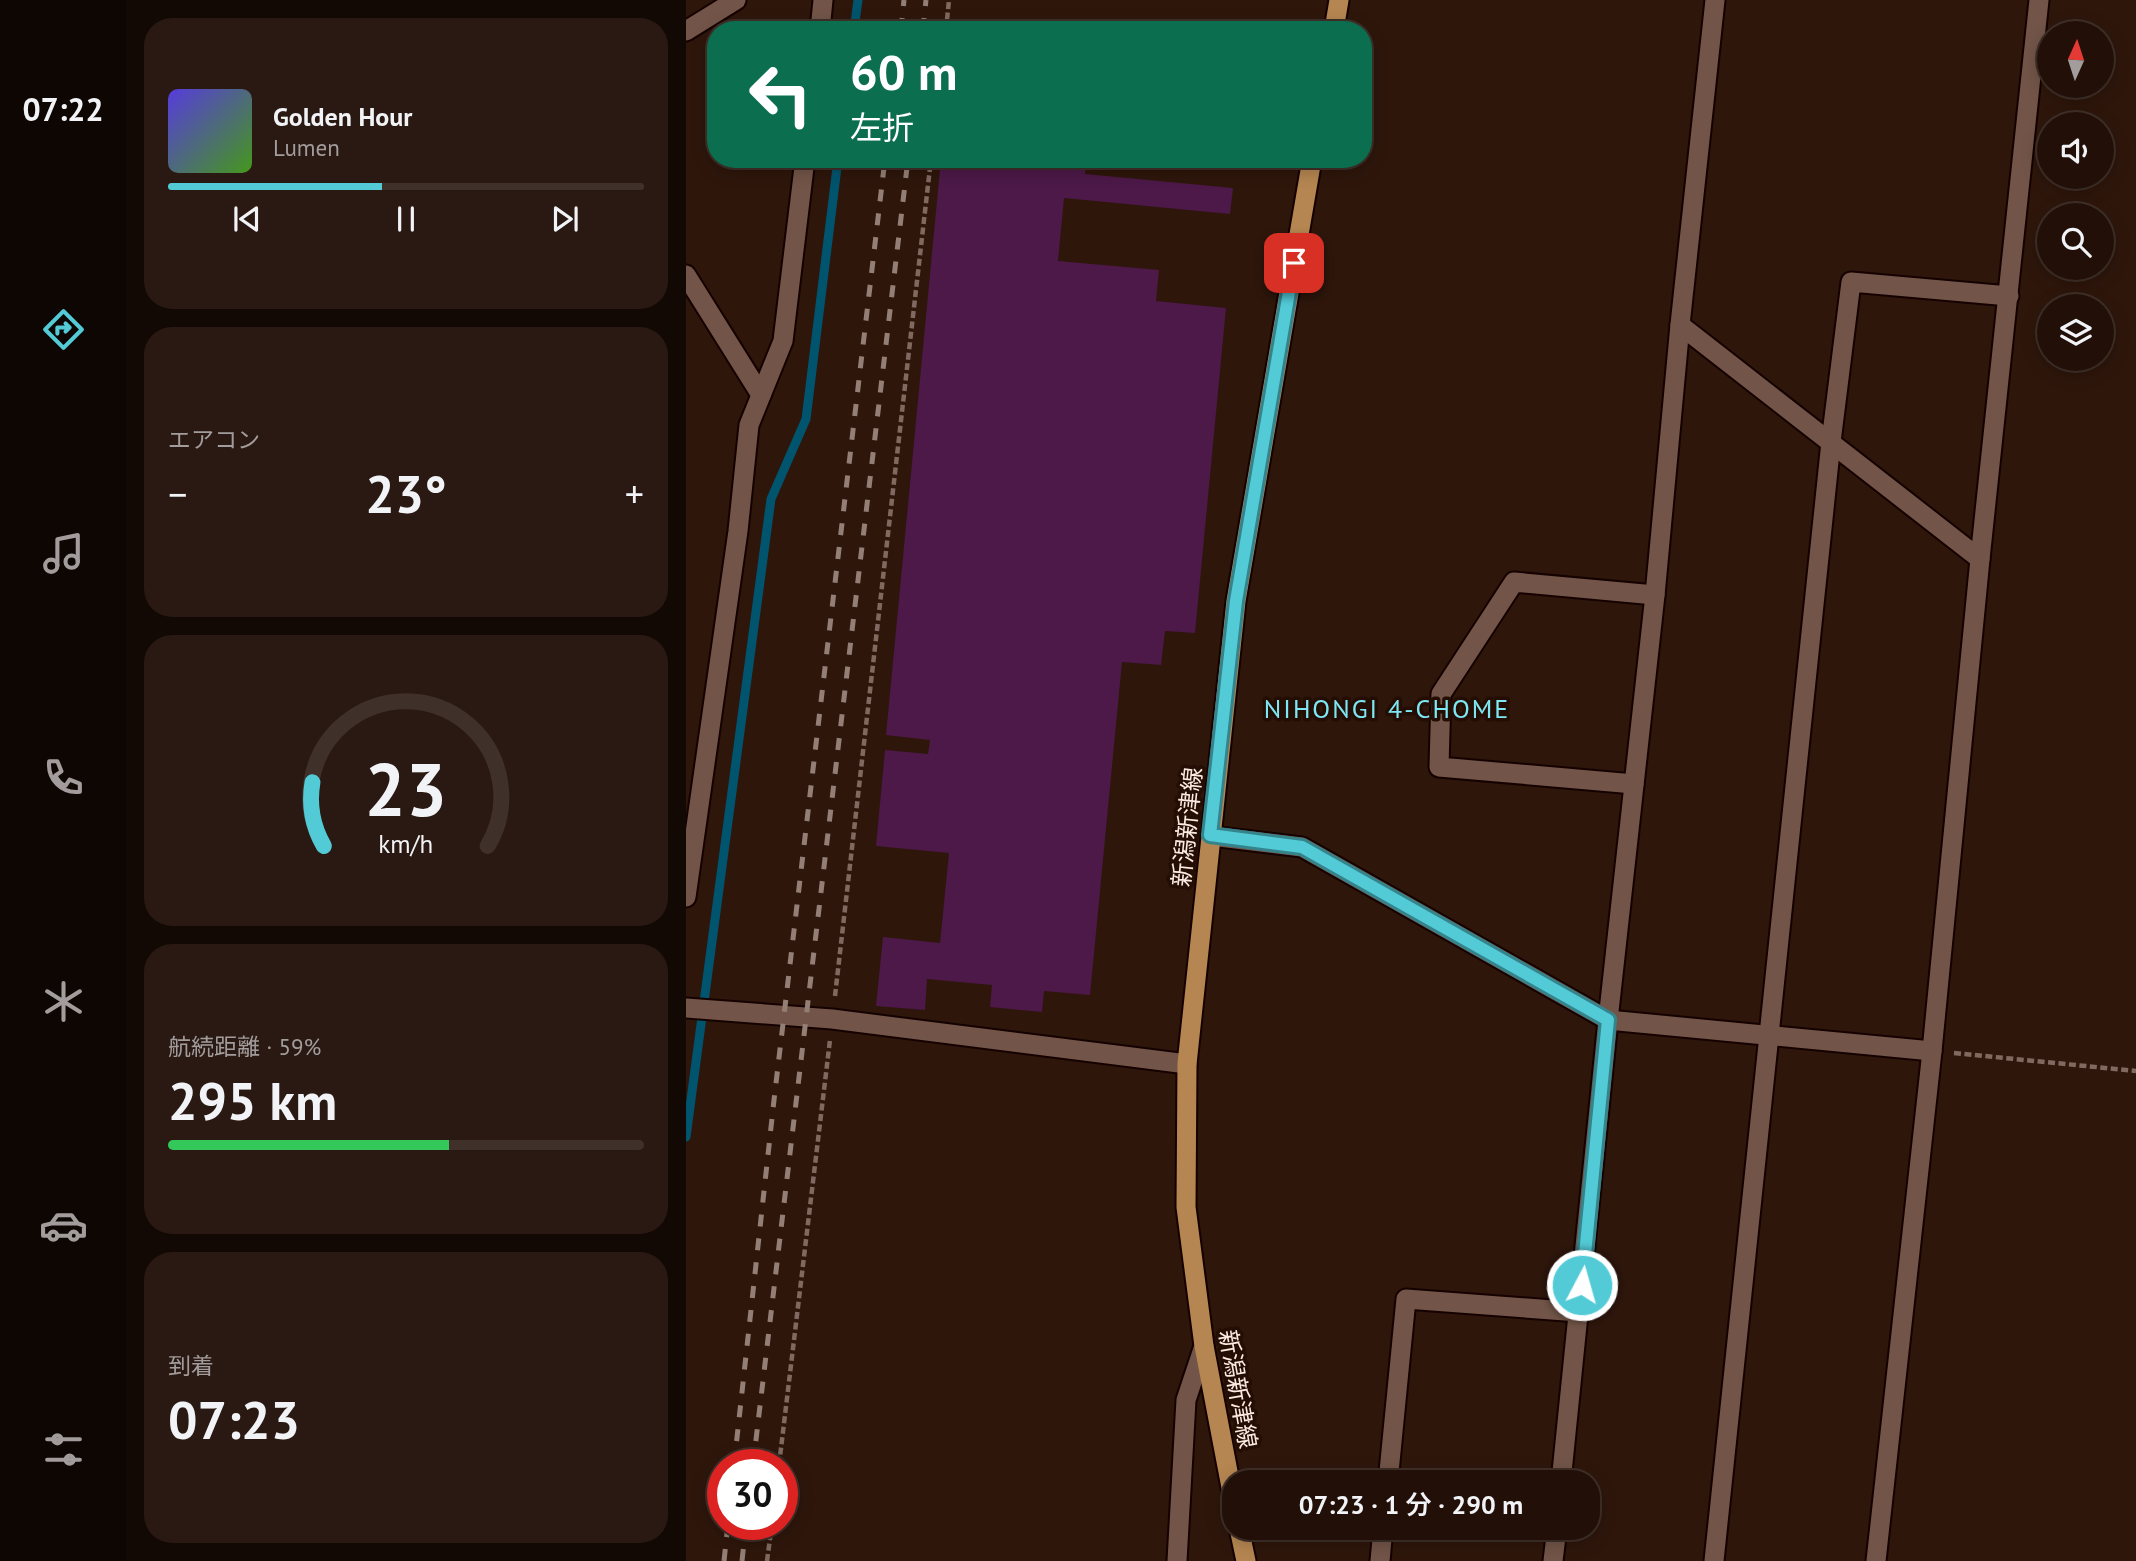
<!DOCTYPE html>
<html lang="ja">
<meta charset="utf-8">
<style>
:root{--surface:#221008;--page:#2a1912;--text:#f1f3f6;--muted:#a29d9c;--line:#3f3029;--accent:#52cbd7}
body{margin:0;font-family:"PT Sans","Noto Sans JP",sans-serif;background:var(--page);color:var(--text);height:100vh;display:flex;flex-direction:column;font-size:26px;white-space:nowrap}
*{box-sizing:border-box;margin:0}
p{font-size:23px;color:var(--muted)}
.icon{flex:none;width:38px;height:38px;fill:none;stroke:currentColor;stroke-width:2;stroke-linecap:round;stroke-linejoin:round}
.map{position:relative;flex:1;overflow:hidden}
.sheet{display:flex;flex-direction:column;gap:18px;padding:18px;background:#130904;width:560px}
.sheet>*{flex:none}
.banner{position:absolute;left:21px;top:21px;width:665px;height:147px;border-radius:28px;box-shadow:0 4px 18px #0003,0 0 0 2px var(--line);background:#0b6e4f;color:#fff;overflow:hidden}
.needle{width:46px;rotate:3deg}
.fabs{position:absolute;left:1351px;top:21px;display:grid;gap:14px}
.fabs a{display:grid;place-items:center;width:77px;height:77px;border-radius:50%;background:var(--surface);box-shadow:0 4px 18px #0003,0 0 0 2px var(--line);font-size:35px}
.speed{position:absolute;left:21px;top:1449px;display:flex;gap:14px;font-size:35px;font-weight:700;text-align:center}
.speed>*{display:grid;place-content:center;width:91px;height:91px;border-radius:50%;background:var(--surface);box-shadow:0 4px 18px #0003,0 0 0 2px var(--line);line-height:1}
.speed .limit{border:10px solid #d22;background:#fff;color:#111}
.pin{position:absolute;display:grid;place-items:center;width:60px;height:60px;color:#fff;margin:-30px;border-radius:14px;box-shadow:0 4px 10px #0006}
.me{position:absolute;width:77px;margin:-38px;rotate:6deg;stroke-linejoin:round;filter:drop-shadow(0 0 5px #0008)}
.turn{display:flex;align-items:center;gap:24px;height:147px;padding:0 28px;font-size:32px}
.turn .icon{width:91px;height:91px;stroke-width:2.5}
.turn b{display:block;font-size:49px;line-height:60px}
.big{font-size:52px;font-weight:600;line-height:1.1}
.sheet .tile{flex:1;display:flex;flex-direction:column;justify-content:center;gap:10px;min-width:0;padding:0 24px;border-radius:28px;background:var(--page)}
.sheet .dial{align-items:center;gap:0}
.dial svg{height:182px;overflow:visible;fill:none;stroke:var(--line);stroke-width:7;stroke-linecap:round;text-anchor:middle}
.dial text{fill:var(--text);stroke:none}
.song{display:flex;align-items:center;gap:21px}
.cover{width:84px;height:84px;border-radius:10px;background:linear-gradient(135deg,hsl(250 70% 55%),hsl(100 70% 35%))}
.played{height:7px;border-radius:4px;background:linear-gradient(90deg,var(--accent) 45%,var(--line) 45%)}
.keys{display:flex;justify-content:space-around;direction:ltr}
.heat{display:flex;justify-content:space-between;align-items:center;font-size:38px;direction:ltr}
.charge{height:10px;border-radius:5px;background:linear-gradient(90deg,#34c759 59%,var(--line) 0)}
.trip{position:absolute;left:536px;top:1470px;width:378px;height:70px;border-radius:28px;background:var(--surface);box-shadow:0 4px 18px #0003,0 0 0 2px var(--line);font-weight:600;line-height:70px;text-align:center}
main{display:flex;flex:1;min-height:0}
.menu{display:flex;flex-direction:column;width:126px;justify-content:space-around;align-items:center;background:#0e0603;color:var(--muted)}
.menu .icon{width:49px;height:49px}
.menu .on{color:var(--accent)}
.menu b{font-size:32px;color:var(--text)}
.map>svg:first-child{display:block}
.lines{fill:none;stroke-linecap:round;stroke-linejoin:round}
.stream{stroke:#00546d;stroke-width:9}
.building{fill:#4c1948}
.minor-casing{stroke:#150200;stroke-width:23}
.primary-casing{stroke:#150200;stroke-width:23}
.path{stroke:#806a60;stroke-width:4.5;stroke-dasharray:7 3.5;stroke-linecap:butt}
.minor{stroke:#725548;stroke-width:19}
.primary{stroke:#b58651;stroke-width:19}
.rail{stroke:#947f76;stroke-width:5;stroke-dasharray:12 12;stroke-linecap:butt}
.route-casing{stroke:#35848c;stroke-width:18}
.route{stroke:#52cbd7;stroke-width:12}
.labels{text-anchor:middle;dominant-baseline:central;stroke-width:7;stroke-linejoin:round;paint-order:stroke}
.street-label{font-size:24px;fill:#fceae2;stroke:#240d03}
.neighbourhood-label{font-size:26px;letter-spacing:2px;fill:#7de8f3;stroke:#240d03}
</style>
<main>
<nav class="menu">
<b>07:22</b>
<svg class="icon on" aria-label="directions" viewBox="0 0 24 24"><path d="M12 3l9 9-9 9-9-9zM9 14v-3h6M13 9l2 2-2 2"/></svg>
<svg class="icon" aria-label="music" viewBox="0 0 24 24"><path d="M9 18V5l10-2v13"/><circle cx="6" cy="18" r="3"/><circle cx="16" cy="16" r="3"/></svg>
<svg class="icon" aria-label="phone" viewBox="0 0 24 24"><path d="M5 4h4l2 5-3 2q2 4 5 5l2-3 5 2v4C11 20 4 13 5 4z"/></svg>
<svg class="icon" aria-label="climate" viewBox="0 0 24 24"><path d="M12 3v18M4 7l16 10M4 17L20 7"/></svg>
<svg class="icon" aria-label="car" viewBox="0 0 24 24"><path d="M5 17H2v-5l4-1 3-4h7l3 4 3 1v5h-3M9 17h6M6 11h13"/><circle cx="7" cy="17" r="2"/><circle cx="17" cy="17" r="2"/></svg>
<svg class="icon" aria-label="filters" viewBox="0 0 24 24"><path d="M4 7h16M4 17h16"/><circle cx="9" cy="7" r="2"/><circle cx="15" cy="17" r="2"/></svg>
</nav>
<section class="sheet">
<div class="tile">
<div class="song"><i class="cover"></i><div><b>Golden Hour</b><p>Lumen</p></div></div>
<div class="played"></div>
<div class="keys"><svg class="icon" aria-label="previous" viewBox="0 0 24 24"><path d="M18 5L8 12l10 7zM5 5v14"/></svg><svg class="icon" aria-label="pause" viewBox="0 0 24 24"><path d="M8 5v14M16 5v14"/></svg><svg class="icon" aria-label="next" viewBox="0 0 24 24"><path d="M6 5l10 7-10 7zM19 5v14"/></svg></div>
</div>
<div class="tile"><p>エアコン</p>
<div class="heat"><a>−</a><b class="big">23°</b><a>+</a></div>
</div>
<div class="tile dial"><svg viewBox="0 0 100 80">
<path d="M14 69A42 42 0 1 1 86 69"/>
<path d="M14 69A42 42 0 0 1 9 41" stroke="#52cbd7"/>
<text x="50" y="56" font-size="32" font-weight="700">23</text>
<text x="50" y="72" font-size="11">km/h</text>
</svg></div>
<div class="tile"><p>航続距離 · 59%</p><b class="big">295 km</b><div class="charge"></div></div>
<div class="tile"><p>到着</p><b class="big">07:23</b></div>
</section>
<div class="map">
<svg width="1450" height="1561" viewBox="0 0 1450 1561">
<rect width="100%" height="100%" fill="#2e160b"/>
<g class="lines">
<g class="stream">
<polyline points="168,30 172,0"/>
<polyline points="0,1137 85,499 120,419 152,159"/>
</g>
</g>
<polygon class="building" points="255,159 386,159 400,161 399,174 547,188 544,214 378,198 372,261 473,270 470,301 540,308 509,633 479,631 475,665 436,662 404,995 358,991 356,1012 304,1007 306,985 241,979 239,1010 190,1006 197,937 254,943 263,853 190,846 199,750 242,754 244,740 200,735"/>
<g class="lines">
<g class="minor-casing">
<g id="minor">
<polyline points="134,30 137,0"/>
<polyline points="0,31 50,0"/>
<polyline points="0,275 75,395"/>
<polyline points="994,325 1294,559"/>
<polyline points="948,784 753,767 755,694 828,582 969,595"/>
<polyline points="525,836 616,847 922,1020 1246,1051"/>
<polyline points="0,897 52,531 63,425 97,341 119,159"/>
<polyline points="0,1008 146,1019 501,1064"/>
<polyline points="702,1482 720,1299 893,1312"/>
<polyline points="875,1482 922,1020 969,595 994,325 1029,0"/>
<polyline points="491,1561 500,1400 518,1346"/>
<polyline points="694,1561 697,1528"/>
<polyline points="867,1561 871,1528"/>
<polyline points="1028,1561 1145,442 1165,282 1323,296"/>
<polyline points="1190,1561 1246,1051 1294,559 1353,0"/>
</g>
</g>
<g class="primary-casing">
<g id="primary">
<polyline points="648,30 653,0"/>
<polyline points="548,1503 518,1346 500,1207 501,1064 550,601 626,159"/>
<polyline points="553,1528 560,1561"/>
</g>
</g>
<g class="path">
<polyline points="260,30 263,0"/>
<polyline points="149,996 245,159"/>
<polyline points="1268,1053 1450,1071"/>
<polyline points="93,1465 144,1040"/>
<polyline points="81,1561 86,1524"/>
</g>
<use href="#minor" class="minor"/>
<use href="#primary" class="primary"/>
<g class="rail">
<polyline points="215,30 218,0"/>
<polyline points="237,30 240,0"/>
<polyline points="48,1465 88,1100 199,159"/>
<polyline points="67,1465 222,159"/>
<polyline points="38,1561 42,1524"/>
<polyline points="56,1561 60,1524"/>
</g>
</g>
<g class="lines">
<g class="route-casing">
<polyline id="route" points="608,263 550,601 524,835 616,847 922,1020 896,1285"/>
</g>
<use href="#route" class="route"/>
</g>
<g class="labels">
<g class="street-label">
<text transform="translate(501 827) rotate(-84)">新潟新津線</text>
<text transform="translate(552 1389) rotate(80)">新潟新津線</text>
</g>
<g class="neighbourhood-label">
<text x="701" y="708">NIHONGI 4-CHOME</text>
</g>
</g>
</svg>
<div class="fabs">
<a><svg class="needle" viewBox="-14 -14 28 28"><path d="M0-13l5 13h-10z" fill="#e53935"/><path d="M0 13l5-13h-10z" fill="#a29d9c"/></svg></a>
<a><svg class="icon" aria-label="sound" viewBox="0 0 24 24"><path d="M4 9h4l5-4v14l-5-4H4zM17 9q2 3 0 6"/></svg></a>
<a><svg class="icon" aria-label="search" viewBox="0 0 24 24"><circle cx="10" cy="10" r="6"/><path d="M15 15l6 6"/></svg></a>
<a><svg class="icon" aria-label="layers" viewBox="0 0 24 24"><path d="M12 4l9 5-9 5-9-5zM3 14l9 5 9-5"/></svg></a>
</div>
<div class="speed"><div class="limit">30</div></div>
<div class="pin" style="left:608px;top:263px;background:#d93025"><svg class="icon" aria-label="arrive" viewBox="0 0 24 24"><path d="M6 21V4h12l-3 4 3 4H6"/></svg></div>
<svg class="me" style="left:896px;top:1285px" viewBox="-20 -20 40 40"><circle r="17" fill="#52cbd7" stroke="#fff" stroke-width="3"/><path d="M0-11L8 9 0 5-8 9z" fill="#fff"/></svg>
<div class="trip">07:23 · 1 分 · 290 m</div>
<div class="banner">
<div class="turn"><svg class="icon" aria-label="left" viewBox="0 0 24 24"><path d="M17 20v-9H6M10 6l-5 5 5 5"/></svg><div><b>60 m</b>左折</div></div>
</div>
</div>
</main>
